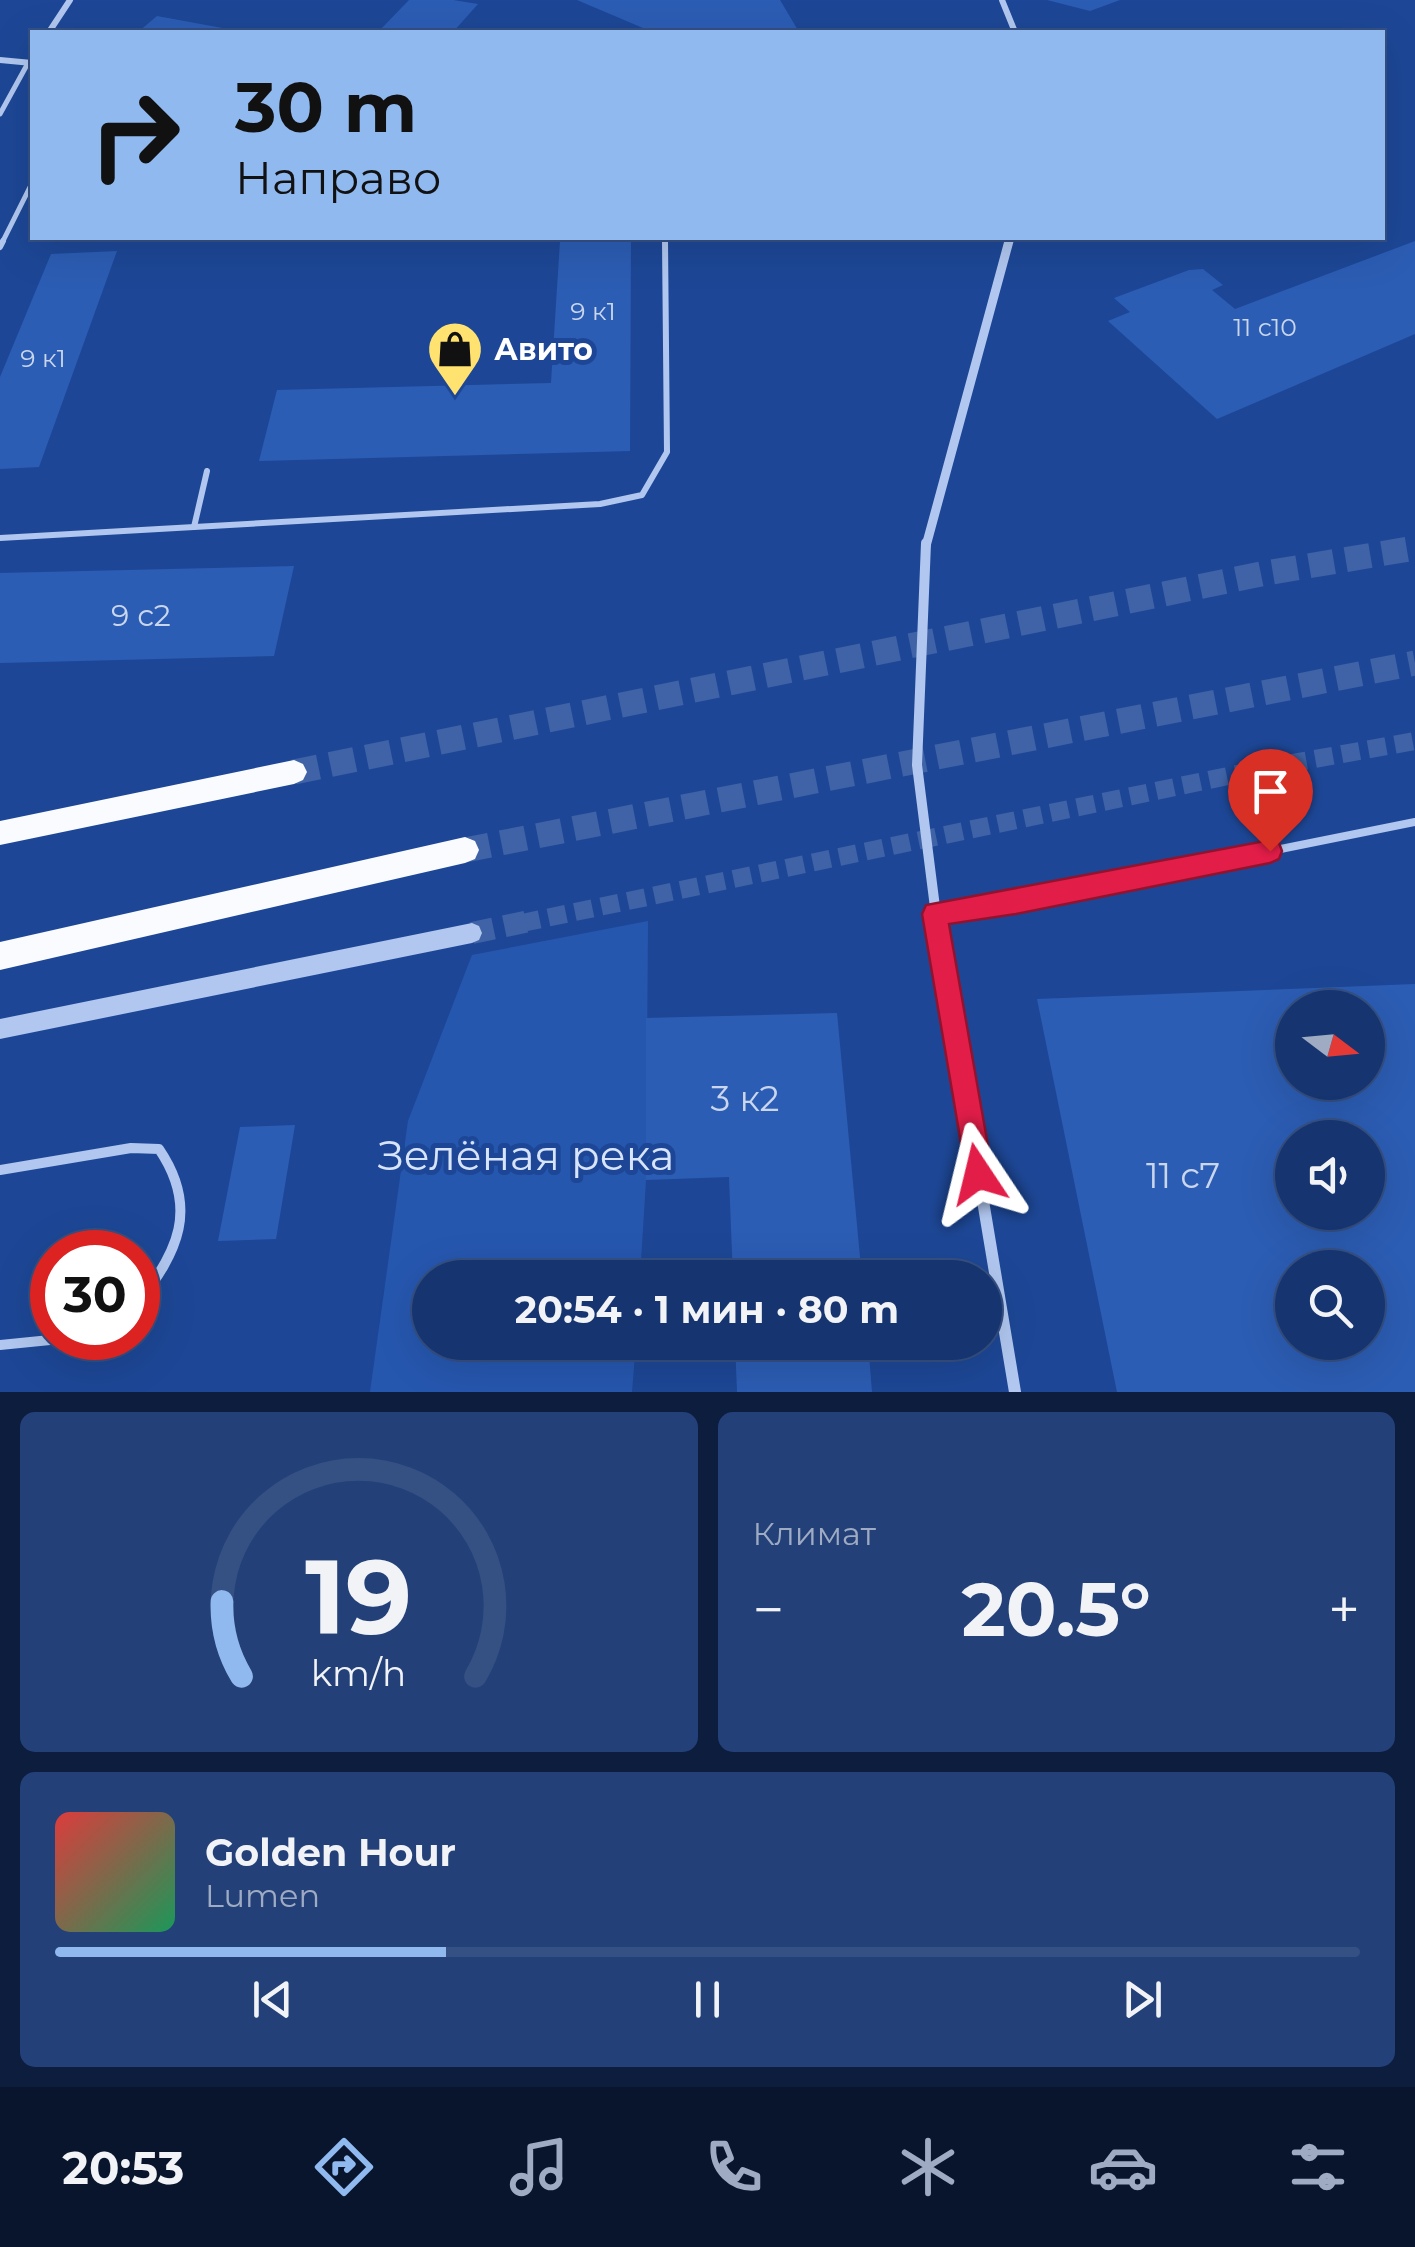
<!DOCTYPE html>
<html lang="ru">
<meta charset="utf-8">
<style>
:root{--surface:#163570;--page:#234078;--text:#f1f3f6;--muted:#9eabc3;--line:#355083;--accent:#90b9f0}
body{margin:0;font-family:Montserrat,sans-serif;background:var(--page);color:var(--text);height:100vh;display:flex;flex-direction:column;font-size:38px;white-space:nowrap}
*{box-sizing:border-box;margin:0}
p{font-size:32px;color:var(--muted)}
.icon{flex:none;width:55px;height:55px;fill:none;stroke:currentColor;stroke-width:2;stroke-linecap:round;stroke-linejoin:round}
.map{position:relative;height:1392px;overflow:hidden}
.details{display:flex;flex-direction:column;gap:20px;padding:20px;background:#0c1d3e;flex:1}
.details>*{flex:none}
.guide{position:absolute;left:30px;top:30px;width:1355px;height:210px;border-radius:0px;box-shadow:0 10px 40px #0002,0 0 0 2px var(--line);background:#90b9f0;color:#111;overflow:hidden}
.needle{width:65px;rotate:106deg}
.fabs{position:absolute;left:1275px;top:990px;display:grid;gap:20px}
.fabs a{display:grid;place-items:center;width:110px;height:110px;border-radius:50%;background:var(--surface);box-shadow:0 10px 40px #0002,0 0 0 2px var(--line);font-size:50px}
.speed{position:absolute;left:30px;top:1230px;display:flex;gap:20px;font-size:50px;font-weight:700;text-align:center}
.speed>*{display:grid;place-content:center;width:130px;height:130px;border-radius:50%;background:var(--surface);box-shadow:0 10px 40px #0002,0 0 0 2px var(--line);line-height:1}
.speed .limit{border:15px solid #d22;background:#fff;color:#111}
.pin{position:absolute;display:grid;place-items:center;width:85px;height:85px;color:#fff;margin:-102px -42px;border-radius:50% 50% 50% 0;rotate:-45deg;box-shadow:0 0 10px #0007}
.pin .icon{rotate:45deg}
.me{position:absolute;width:110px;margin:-55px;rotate:350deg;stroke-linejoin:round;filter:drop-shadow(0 0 8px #0008)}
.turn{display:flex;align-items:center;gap:35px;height:210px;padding:0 40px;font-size:45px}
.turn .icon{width:130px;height:130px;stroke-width:2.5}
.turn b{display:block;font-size:70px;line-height:85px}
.big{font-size:75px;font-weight:700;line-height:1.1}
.details .tile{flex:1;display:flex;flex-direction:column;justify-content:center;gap:15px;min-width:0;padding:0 35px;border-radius:15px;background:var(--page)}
.details .dial{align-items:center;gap:0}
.dial svg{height:260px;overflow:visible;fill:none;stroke:var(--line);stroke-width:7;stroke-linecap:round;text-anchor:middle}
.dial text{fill:var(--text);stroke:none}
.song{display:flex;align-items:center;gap:30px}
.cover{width:120px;height:120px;border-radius:15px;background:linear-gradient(135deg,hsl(0 70% 55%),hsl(150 70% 35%))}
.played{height:10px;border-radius:5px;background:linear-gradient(90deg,var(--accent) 30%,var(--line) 30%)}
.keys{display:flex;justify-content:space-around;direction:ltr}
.heat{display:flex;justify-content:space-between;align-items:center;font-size:55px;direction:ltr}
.details .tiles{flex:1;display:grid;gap:20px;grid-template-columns:1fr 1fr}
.tile:last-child{grid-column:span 2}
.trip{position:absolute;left:412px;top:1260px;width:590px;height:100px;border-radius:50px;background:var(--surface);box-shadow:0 10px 40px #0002,0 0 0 2px var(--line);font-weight:700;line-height:100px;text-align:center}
.tab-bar{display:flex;height:160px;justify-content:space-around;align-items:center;background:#09152d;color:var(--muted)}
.tab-bar .icon{width:70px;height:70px}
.tab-bar .selected{color:var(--accent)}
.tab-bar b{font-size:45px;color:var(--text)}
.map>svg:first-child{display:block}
.green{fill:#2657af}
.building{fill:#2c5db4;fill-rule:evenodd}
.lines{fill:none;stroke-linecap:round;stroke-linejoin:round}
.tertiary-tunnel-far1{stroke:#3f63a6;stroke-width:18;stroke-dasharray:18 9;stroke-linecap:butt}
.tertiary-tunnel{stroke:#3f63a6;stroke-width:22;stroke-dasharray:22 11;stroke-linecap:butt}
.primary-tunnel{stroke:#3f63a6;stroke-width:25;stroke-dasharray:25 12;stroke-linecap:butt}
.service-far3{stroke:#b1c7ef;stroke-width:5}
.service-far2{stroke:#b1c7ef;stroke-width:6}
.service-far1{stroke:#b1c7ef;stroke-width:8}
.service{stroke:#b1c7ef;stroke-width:10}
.minor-far3{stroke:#b1c7ef;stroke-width:6}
.minor-far2{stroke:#b1c7ef;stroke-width:9}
.minor-far1{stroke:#b1c7ef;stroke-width:10}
.minor{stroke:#b1c7ef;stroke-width:12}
.tertiary{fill:#b1c7ef;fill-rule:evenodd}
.primary{fill:#f9fbff;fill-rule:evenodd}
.route{fill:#e11d48;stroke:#92132f;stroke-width:2.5}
.labels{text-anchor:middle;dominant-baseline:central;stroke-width:10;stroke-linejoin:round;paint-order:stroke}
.far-number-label{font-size:25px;fill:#cad6ec}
.far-poi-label{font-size:30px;font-weight:bold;fill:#fff;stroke:#1d4796;text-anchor:start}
.number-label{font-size:30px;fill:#cad6ec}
.near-number-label{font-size:35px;fill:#cad6ec}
.near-park-label{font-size:42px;fill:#d7e4fb;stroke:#1d4796}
</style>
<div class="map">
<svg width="1415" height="1392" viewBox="0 0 1415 1392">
<rect width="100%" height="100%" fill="#1d4796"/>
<polygon class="green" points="648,921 646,1180 640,1277 430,1278 430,1342 636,1343 632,1392 370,1392 408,1121 472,955"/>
<g class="building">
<polygon points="409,0 453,0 478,4 453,32 378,32"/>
<polygon points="577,0 780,0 799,32 650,31"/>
<polygon points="1047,0 1120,0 1090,11"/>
<polygon points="157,16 239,31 238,32 138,32"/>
<polygon points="631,239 630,451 259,461 277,390 551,383 560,241"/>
<polygon points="1415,241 1415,334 1217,419 1108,321 1130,312 1114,298 1189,270 1203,269 1223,285 1212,290 1235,309"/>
<polygon points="117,251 39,467 0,469 0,377 51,254"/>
<polygon points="294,566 274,656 0,663 0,573"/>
<path d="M1415,984V1392H1117L1037,999ZM1292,1008H1368V1082H1292ZM1292,1138H1368V1212H1292ZM1292,1268H1368V1342H1292Z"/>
<polygon points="837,1013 862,1278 733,1278 729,1177 646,1180 646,1018"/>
<polygon points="295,1125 276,1239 218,1241 240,1127"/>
<polygon points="735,1342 868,1342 872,1392 737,1392"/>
</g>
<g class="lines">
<polyline class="tertiary-tunnel-far1" points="522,923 1276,766 1415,741"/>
<polyline class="tertiary-tunnel" points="472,933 534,920"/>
<g class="primary-tunnel">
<polyline points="294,772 1266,573 1415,548"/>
<polyline points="465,850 1415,663"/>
</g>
<g class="service-far3">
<polyline points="0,114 28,63"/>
<polyline points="665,238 665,243"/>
<polyline points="2,243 32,183"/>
</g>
<g class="service-far2">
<polyline points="0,247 3,241"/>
<polyline points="194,527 207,471"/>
<polyline points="0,538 600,504 642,495 667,452 665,241"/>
</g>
<polyline class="service-far1" points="935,913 1016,902 1415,822"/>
<g class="service">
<path d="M0,1170L131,1148L159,1149C199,1208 178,1252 138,1303"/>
<polyline points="0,1345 70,1338"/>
</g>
<g class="minor-far3">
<polyline points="1002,0 1015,32"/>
<polyline points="49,32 70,0"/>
<polyline points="0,60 32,63"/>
<polyline points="1008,243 1010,238"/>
</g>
<polyline class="minor-far2" points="926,546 1009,241"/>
<polyline class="minor-far1" points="926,543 917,765 937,923"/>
<polyline class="minor" points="936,920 1015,1392"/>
<polygon class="tertiary" points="472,923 479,926 482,933 479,940 472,943 0,1039 0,1019"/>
<g class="primary">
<polygon points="294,760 303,764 307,772 303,780 294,784 0,845 0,821"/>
<polygon points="465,837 475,841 479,850 475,859 465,863 0,970 0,942"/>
</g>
</g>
<polygon class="route" points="1270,840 1279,843 1282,851 1279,859 1270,863 1016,914 949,924 993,1174 988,1185 978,1189 968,1185 922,914 926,905"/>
<defs>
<g id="shop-pin" transform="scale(2.875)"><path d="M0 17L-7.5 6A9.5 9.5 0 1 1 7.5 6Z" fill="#ffe26f" stroke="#1d4796"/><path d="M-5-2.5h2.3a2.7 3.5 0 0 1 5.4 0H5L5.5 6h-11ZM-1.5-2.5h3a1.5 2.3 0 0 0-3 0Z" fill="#111"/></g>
</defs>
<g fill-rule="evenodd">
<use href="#shop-pin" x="455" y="349"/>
</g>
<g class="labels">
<g class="far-number-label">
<text x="593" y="311">9 к1</text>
<text x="1265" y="327">11 с10</text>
<text x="43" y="358">9 к1</text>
</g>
<g class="far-poi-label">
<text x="494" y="349">Авито</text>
</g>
<g class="number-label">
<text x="141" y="615">9 с2</text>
</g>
<g class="near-number-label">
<text x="745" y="1098">3 к2</text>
<text x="1183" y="1175">11 с7</text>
</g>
<g class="near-park-label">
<text x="526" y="1155">Зелёная река</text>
</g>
</g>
</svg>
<div class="fabs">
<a><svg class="needle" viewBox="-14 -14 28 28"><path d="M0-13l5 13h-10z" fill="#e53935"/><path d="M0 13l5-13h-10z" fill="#9eabc3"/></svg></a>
<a><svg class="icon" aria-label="sound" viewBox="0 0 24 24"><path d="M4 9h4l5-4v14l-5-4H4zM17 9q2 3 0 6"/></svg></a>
<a><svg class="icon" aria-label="search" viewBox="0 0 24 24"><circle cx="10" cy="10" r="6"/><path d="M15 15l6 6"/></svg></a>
</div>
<div class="speed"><div class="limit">30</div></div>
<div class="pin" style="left:1270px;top:851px;background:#d93025"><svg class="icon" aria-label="arrive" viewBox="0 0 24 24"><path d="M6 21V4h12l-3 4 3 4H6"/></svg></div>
<svg class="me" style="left:978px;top:1174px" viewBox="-20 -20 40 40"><path d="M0-17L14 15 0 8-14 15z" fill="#e11d48" stroke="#fff" stroke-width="4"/></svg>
<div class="trip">20:54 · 1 мин · 80 m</div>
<div class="guide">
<div class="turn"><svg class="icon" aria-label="right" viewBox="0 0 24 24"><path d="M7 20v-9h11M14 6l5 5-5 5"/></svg><div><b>30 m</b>Направо</div></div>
</div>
</div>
<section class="details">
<div class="tiles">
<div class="tile dial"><svg viewBox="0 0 100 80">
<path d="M14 69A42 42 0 1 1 86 69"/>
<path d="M14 69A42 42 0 0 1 8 46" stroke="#90b9f0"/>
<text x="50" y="56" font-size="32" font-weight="700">19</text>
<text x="50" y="72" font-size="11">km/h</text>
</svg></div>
<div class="tile"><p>Климат</p>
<div class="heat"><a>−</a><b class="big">20.5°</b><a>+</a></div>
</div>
<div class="tile">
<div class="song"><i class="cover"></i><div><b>Golden Hour</b><p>Lumen</p></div></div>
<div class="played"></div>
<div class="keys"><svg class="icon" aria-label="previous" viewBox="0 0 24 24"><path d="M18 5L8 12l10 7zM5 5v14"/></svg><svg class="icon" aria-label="pause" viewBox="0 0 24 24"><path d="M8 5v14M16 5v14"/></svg><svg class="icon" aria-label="next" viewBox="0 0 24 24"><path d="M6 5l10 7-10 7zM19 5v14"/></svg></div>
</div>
</div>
</section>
<nav class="tab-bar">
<b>20:53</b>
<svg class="icon selected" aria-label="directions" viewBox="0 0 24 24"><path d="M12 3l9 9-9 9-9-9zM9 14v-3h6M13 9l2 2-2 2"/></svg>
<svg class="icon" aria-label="music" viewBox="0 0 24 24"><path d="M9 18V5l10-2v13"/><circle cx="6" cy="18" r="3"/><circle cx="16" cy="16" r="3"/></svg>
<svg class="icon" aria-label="phone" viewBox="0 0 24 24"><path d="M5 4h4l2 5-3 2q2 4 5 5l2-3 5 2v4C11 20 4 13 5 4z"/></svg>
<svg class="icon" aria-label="climate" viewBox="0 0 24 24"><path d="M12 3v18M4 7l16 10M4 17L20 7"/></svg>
<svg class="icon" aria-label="car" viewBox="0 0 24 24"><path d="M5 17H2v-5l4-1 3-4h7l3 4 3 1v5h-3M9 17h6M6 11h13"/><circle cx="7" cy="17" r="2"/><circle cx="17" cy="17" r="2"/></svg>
<svg class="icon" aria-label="filters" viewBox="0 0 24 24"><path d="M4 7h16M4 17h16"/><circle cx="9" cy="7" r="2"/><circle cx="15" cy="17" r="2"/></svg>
</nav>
